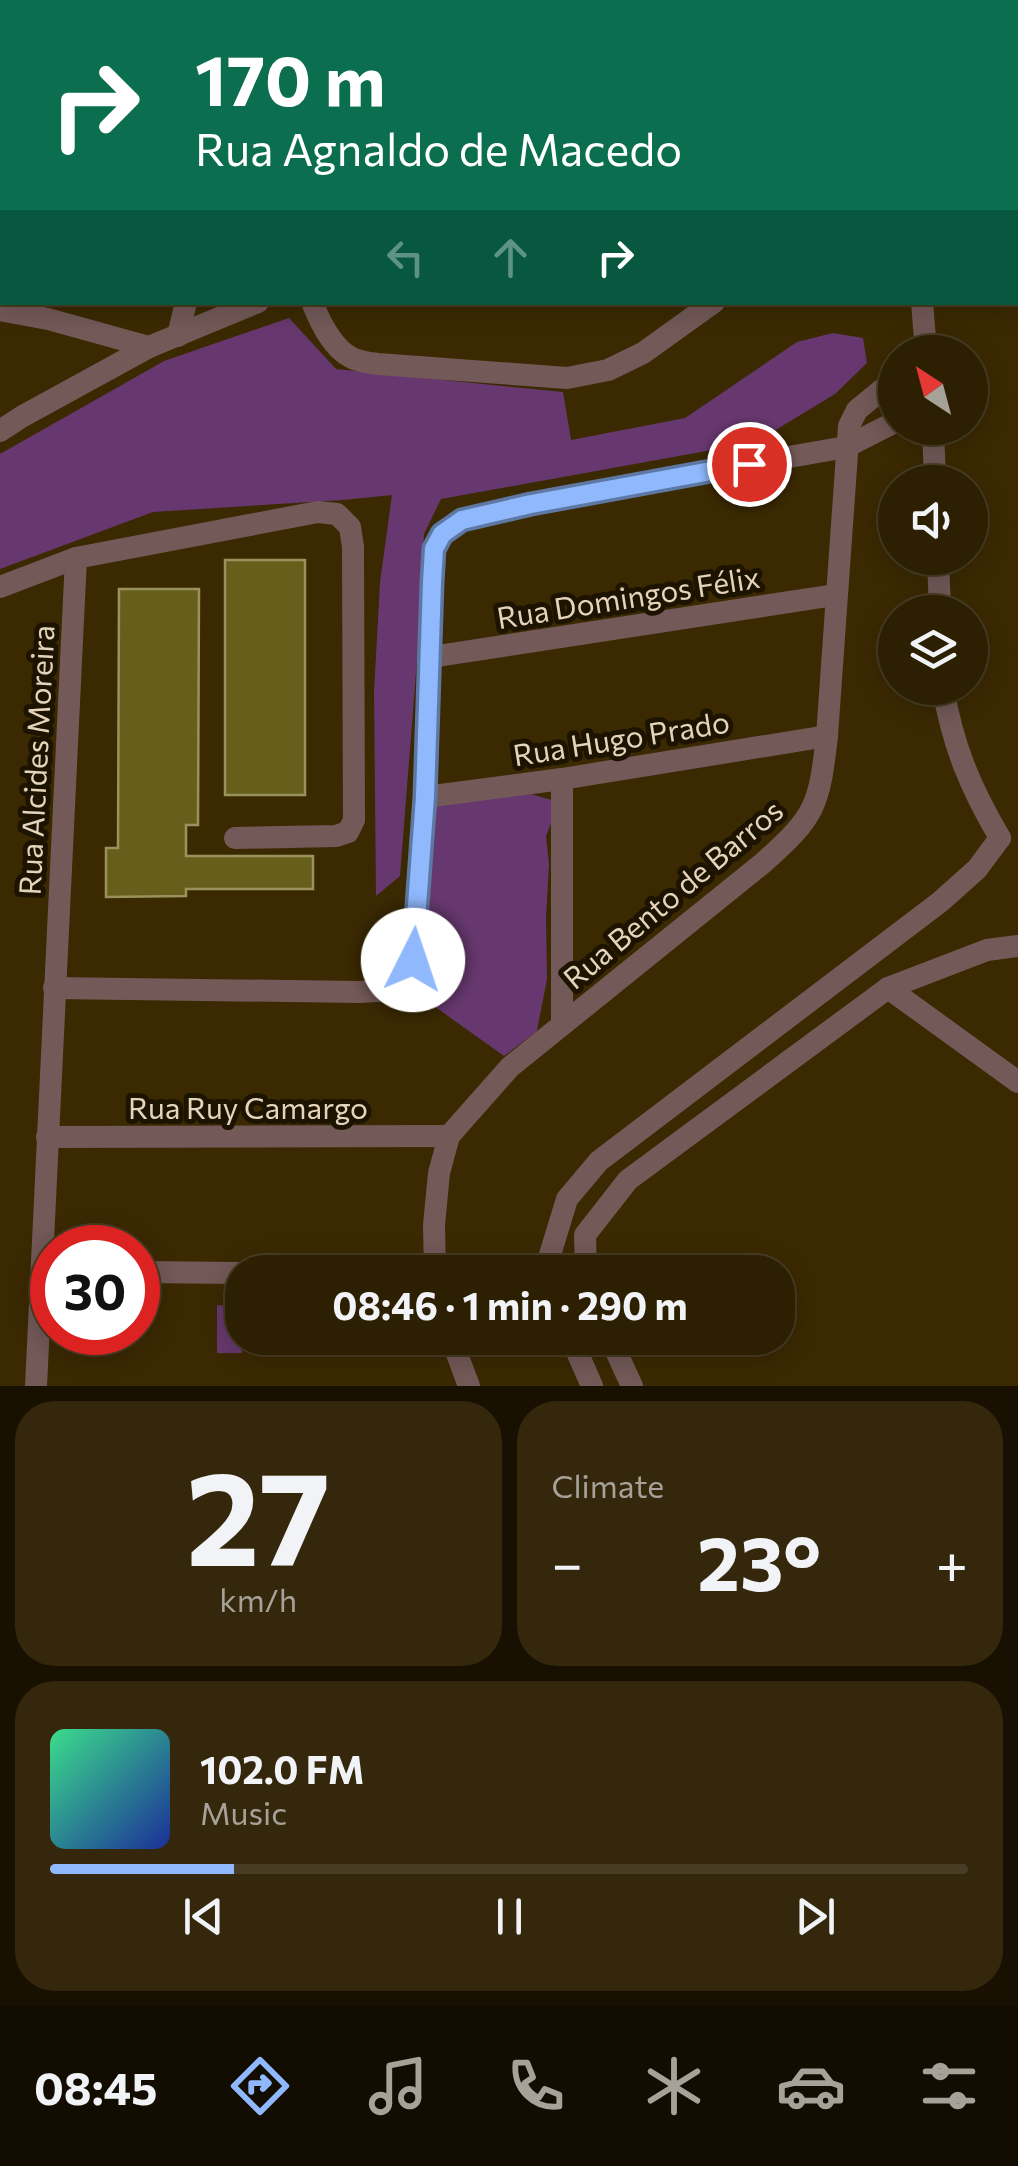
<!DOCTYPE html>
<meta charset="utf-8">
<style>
:root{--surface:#2c1f02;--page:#34270c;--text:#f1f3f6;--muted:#a6a299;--line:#483d24;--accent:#90b8fd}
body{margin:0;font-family:Commissioner,sans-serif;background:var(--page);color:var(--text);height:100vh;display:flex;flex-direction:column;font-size:38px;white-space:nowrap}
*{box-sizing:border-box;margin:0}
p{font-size:32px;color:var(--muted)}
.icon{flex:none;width:55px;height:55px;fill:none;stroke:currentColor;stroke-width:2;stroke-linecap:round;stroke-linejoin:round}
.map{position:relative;height:1386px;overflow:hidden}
.panel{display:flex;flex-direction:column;gap:15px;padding:15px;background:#181101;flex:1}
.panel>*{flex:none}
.top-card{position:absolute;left:0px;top:0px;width:1020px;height:305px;box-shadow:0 5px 25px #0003,0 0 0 2px var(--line);background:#0b6e4f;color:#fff;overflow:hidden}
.needle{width:65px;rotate:324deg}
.controls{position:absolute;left:878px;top:335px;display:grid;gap:20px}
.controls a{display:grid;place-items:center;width:110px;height:110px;border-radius:50%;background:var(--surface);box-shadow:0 5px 25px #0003,0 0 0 2px var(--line);font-size:50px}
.speed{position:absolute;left:30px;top:1225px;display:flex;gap:20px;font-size:50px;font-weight:700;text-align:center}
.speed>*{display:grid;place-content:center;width:130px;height:130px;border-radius:50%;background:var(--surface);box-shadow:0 5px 25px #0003,0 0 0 2px var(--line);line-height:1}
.speed .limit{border:15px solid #d22;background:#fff;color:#111}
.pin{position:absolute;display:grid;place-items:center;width:85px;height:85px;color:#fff;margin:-42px;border:5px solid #fff;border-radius:50%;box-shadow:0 2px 10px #0007}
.me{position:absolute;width:110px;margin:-55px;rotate:4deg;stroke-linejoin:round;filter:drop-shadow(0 0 8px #0008)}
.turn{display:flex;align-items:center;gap:35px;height:210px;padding:0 30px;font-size:45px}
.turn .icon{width:130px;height:130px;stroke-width:2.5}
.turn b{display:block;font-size:70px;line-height:85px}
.lanes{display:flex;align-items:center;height:95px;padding:0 30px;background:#0003;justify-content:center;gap:50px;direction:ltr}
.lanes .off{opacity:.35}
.big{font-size:75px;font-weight:700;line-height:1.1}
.panel .card{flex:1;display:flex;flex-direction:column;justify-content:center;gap:15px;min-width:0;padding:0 35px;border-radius:40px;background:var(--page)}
.panel .dial{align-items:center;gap:0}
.dial b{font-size:130px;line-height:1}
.song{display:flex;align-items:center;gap:30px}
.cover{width:120px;height:120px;border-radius:15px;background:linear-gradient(135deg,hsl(150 70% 55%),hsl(230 70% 35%))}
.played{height:10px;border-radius:5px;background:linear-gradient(90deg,var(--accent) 20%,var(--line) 20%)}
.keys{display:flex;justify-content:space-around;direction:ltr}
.heat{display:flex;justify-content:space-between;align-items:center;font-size:55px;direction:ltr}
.panel .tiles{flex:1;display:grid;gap:15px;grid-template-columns:1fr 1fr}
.card:last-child{grid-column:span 2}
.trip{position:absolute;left:225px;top:1255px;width:570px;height:100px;border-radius:40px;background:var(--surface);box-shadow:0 5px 25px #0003,0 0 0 2px var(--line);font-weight:700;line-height:100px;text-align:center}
.tab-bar{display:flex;height:160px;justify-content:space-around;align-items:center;background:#120c01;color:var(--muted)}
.tab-bar .icon{width:70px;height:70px}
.tab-bar .active{color:var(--accent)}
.tab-bar b{font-size:45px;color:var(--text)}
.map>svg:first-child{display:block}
.green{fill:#67386f}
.building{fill:#685e1c;stroke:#9a925c;stroke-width:2.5}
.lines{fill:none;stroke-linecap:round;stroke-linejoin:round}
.minor{stroke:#735958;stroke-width:22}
.major{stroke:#b88583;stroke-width:25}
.route-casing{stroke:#5e78a4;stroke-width:25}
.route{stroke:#90b8fd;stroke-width:18}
.labels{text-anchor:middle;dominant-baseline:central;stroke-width:10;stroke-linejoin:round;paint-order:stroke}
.street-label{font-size:30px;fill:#e3d4bb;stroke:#1d1301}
</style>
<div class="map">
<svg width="1018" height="1386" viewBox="0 0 1018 1386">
<rect width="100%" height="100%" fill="#3b2902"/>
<g class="green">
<polygon points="289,318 336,369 563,392 571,440 685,418 797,342 833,333 863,338 867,363 835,394 756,442 441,499 424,534 420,622 400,876 376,896 374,692 380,582 392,495 343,500 153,512 0,569 0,454 164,361"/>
<polygon points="531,794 555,801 555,813 546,836 549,864 546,917 547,979 537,1031 504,1056 413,991 430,802"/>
<polygon points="217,1305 239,1307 242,1353 217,1353"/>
</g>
<g class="building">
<rect x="225" y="560" width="80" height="235"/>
<polygon points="119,589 199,589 198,825 186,825 186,856 313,856 313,889 186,889 186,896 106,897 106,848 118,848"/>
</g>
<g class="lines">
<g class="minor">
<polyline points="328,0 329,2"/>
<polyline points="498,0 499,2"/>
<polyline points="32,2 33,0"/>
<polyline points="195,2 196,0"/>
<polyline points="302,2 304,0"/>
<polyline points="0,18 2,18"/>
<polyline points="0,162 2,163"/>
<path d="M312,302C320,322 332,348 352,358C360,362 370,363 378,364L567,378L608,370L643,353L714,302"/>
<polyline points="922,302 926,352"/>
<polyline points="0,310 48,319 149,347"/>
<polyline points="178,336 186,302"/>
<polyline points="933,428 935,482"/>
<polyline points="0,431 23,416 149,347 258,302"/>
<polyline points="938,558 940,612"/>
<polyline points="0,587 76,558 318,512 337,514 350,527 353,547 354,820 348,832 336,836 235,838"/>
<polyline points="431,657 835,595"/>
<path d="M943,688C953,746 970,787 1000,838"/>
<polyline points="425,797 562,779 827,736"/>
<polyline points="54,988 359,992 394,990 403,986 413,960 425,797 432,582 435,549 441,534 462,520 562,497 846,447 895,422"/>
<polyline points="888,988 1018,1082"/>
<polyline points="562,1024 562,779"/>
<polyline points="47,1137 449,1136"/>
<polyline points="138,1272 242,1273"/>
<polyline points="253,1272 435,1270"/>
<path d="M435,1272L434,1225L439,1173L449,1136L510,1067L763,863C816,816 819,806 827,736L849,426L857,410L895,379"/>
<polyline points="552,1272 549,1258 567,1199 599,1161 940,902 977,869 1000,838"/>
<polyline points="586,1272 585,1235 628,1180 888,988 987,950 1018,946"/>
<polyline points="451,1338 469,1386"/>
<polyline points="571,1338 592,1386"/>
<polyline points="610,1338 632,1386"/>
<polyline points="36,1386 76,558"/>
</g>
<g class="major">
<polyline points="867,0 869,2"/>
<polyline points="971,2 972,0"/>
</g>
</g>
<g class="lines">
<g class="route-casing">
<polyline id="route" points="413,960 425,797 432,582 434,549 442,534 462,520 531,504 749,464"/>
</g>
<use href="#route" class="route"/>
</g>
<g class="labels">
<g class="street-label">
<text transform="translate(628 596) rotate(-9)">Rua Domingos Félix</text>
<text transform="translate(621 737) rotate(-9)">Rua Hugo Prado</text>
<text transform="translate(35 760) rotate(-87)">Rua Alcides Moreira</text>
<text transform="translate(672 893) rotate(-40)">Rua Bento de Barros</text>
<text x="248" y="1106">Rua Ruy Camargo</text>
</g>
</g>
</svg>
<div class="controls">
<a><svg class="needle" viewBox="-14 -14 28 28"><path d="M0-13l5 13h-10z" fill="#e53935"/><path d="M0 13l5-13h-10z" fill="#a6a299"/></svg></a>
<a><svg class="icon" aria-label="sound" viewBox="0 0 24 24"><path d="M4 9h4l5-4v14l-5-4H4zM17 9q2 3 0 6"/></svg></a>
<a><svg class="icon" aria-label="layers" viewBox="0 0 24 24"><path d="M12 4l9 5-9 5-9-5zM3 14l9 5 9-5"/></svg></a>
</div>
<div class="speed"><div class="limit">30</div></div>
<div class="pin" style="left:749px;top:464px;background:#d93025"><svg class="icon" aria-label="arrive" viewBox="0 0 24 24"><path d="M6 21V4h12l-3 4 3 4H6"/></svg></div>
<svg class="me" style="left:413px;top:960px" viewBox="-20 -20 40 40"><circle r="19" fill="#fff"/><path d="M0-13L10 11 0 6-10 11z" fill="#90b8fd"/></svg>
<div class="trip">08:46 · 1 min · 290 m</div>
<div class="top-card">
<div class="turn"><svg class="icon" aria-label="right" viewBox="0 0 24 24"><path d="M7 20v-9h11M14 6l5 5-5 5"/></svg><div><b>170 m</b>Rua Agnaldo de Macedo</div></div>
<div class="lanes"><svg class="icon off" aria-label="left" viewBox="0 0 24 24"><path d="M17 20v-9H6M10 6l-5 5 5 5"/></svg><svg class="icon off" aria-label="ahead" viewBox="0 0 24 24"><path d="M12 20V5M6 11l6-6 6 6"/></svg><svg class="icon" aria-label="right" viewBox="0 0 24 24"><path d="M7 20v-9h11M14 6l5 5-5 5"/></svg></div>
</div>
</div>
<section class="panel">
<div class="tiles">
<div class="card dial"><b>27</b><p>km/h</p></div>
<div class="card"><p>Climate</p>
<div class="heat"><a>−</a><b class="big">23°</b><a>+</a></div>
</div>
<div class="card">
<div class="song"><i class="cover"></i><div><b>102.0 FM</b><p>Music</p></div></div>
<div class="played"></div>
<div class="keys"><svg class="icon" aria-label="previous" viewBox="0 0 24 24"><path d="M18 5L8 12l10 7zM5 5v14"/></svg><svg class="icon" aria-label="pause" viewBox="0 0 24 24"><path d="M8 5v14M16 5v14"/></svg><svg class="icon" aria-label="next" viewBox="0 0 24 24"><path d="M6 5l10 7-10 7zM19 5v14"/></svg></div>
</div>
</div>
</section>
<nav class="tab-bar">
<b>08:45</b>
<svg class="icon active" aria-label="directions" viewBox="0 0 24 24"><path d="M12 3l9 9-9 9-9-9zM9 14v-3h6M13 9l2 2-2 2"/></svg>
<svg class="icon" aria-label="music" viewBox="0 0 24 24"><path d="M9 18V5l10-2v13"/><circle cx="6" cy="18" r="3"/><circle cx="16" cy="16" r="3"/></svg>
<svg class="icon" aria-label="phone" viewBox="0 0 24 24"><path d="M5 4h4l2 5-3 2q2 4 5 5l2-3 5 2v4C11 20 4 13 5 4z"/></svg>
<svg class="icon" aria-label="climate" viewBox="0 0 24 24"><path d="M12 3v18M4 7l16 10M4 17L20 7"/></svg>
<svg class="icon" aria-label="car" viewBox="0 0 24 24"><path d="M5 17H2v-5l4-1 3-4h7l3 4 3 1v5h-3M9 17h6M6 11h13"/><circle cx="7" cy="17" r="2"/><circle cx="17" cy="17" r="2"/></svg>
<svg class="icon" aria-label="filters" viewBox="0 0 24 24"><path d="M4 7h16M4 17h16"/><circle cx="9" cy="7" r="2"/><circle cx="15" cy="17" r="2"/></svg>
</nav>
